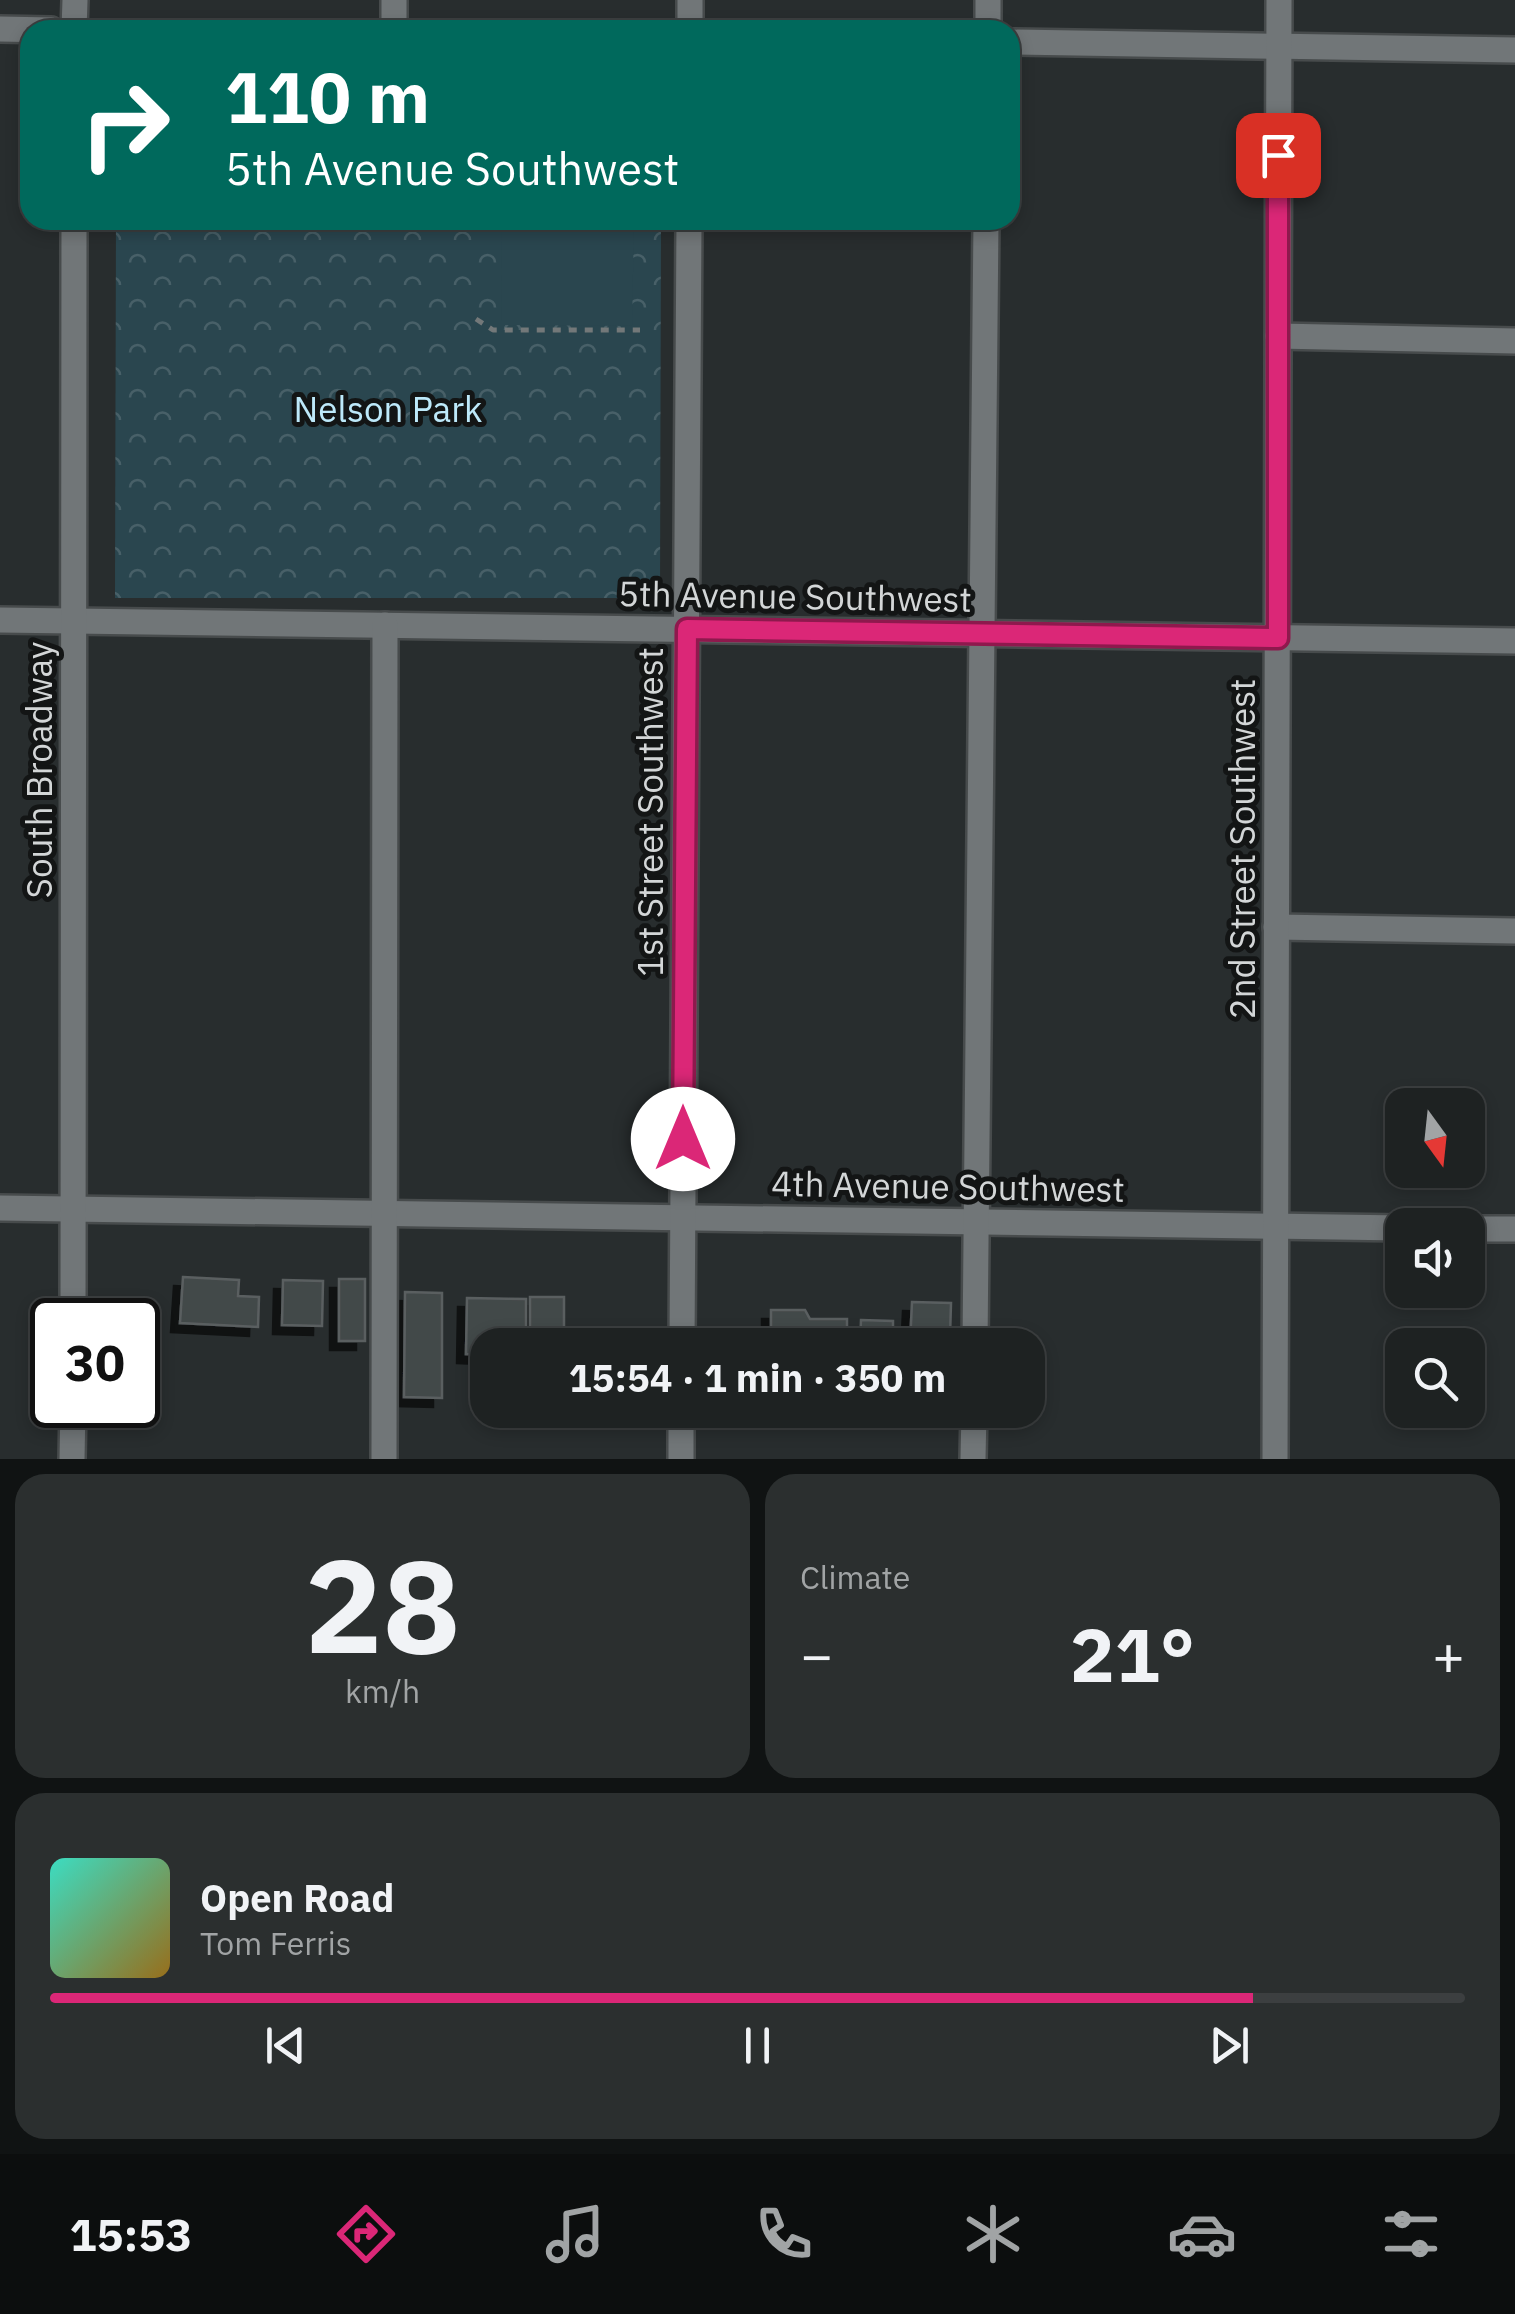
<!DOCTYPE html>
<meta charset="utf-8">
<style>
:root{--surface:#1e2222;--page:#2b2f2f;--text:#f1f3f6;--muted:#a1a4a5;--line:#3c3f40;--accent:#db2777}
body{margin:0;font-family:"IBM Plex Sans",sans-serif;background:var(--page);color:var(--text);height:100vh;display:flex;flex-direction:column;font-size:38px;white-space:nowrap}
*{box-sizing:border-box;margin:0}
p{font-size:32px;color:var(--muted)}
.icon{flex:none;width:55px;height:55px;fill:none;stroke:currentColor;stroke-width:2;stroke-linecap:round;stroke-linejoin:round}
.map{position:relative;height:1459px;overflow:hidden}
.details{display:flex;flex-direction:column;gap:15px;padding:15px;background:#101313;flex:1}
.details>*{flex:none}
.hud{position:absolute;left:20px;top:20px;width:1000px;height:210px;border-radius:30px;box-shadow:0 5px 15px #0003,0 0 0 2px var(--line);background:#00695c;color:#fff;overflow:hidden}
.needle{width:65px;rotate:165deg}
.buttons{position:absolute;left:1385px;top:1088px;display:grid;gap:20px}
.buttons a{display:grid;place-items:center;width:100px;height:100px;border-radius:20px;background:var(--surface);box-shadow:0 5px 15px #0003,0 0 0 2px var(--line);font-size:50px}
.speed{position:absolute;left:30px;top:1298px;display:flex;gap:20px;font-size:50px;font-weight:700;text-align:center}
.speed>*{display:grid;place-content:center;width:130px;height:130px;border-radius:50%;background:var(--surface);box-shadow:0 5px 15px #0003,0 0 0 2px var(--line);line-height:1}
.speed .limit{border:5px solid #111;border-radius:15px;background:#fff;color:#111}
.pin{position:absolute;display:grid;place-items:center;width:85px;height:85px;color:#fff;margin:-42px;border-radius:20px;box-shadow:0 5px 15px #0006}
.me{position:absolute;width:110px;margin:-55px;rotate:0deg;stroke-linejoin:round;filter:drop-shadow(0 0 8px #0008)}
.turn{display:flex;align-items:center;gap:35px;height:210px;padding:0 40px;font-size:45px}
.turn .icon{width:130px;height:130px;stroke-width:2.5}
.turn b{display:block;font-size:70px;line-height:85px}
.big{font-size:75px;font-weight:700;line-height:1.1}
.details .widget{flex:1;display:flex;flex-direction:column;justify-content:center;gap:15px;min-width:0;padding:0 35px;border-radius:30px;background:var(--page)}
.details .dial{align-items:center;gap:0}
.dial b{font-size:130px;line-height:1}
.song{display:flex;align-items:center;gap:30px}
.cover{width:120px;height:120px;border-radius:15px;background:linear-gradient(135deg,hsl(170 70% 55%),hsl(40 70% 35%))}
.played{height:10px;border-radius:5px;background:linear-gradient(90deg,var(--accent) 85%,var(--line) 85%)}
.keys{display:flex;justify-content:space-around;direction:ltr}
.heat{display:flex;justify-content:space-between;align-items:center;font-size:55px;direction:ltr}
.details .tiles{flex:1;display:grid;gap:15px;grid-template-columns:1fr 1fr}
.widget:last-child{grid-column:span 2}
.trip{position:absolute;left:470px;top:1328px;width:575px;height:100px;border-radius:30px;background:var(--surface);box-shadow:0 5px 15px #0003,0 0 0 2px var(--line);font-weight:700;line-height:100px;text-align:center}
.dock{display:flex;height:160px;justify-content:space-around;align-items:center;background:#0c0e0e;color:var(--muted)}
.dock .icon{width:70px;height:70px}
.dock .current{color:var(--accent)}
.dock b{font-size:45px;color:var(--text)}
.map>svg:first-child{display:block}
.park{fill:url(#park-crowns)}
.pitch{fill:#2a464f}
.building{fill:#434849;stroke:#5a5f61;stroke-width:2.5;filter:url(#shadow)}
.lines{fill:none;stroke-linecap:round;stroke-linejoin:round}
.minor-casing{stroke:#474b4c;stroke-width:30}
.path{stroke:#737879;stroke-width:5;stroke-dasharray:8 8;stroke-linecap:butt}
.minor{stroke:#717678;stroke-width:25}
.route-casing{stroke:#8e194d;stroke-width:25}
.route{stroke:#db2777;stroke-width:18}
.labels{text-anchor:middle;dominant-baseline:central;stroke-width:10;stroke-linejoin:round;paint-order:stroke}
.park-label{font-size:35px;fill:#bde9fa;stroke:#131515}
.street-label{font-size:35px;fill:#d3d6d7;stroke:#131515}
</style>
<div class="map">
<svg width="1515" height="1459" viewBox="0 0 1515 1459">
<defs>
<pattern id="park-crowns" width="20" height="18" patternUnits="userSpaceOnUse" patternTransform="scale(2.5)"><rect width="20" height="18" fill="#2a464f"/><path d="M2 6a3 3 0 1 1 6 0M12 15a3 3 0 1 1 6 0" fill="none" stroke="#486068"/></pattern>
<filter id="shadow"><feDropShadow dx="-9" dy="9" stdDeviation="0" flood-color="#0009"/></filter>
</defs>
<rect width="100%" height="100%" fill="#282d2e"/>
<polygon class="park" points="116,220 661,220 660,598 115,598"/>
<polygon class="pitch" points="502,220 634,220 632,326 501,325"/>
<g class="building">
<polygon points="183,1277 239,1280 238,1296 259,1297 258,1327 180,1323"/>
<rect x="339" y="1279" width="26" height="62"/>
<polygon points="283,1280 323,1281 322,1326 282,1325"/>
<polygon points="405,1292 442,1293 442,1398 404,1397"/>
<rect x="530" y="1297" width="34" height="33"/>
<polygon points="467,1298 526,1299 526,1334 509,1334 509,1345 488,1345 488,1355 466,1354"/>
<polygon points="912,1302 951,1303 950,1337 963,1337 963,1345 910,1345"/>
<polygon points="771,1310 805,1310 810,1319 847,1319 847,1345 771,1345"/>
<polygon points="861,1320 893,1321 893,1345 860,1345"/>
</g>
<g class="lines">
<g class="minor-casing">
<g id="minor">
<polyline points="0,29 51,30"/>
<polyline points="74,30 75,0"/>
<polyline points="394,30 394,0"/>
<polyline points="690,30 690,0"/>
<polyline points="988,30 988,0"/>
<polyline points="1010,42 1515,50"/>
<polyline points="1278,336 1515,341"/>
<polyline points="0,620 1515,641"/>
<polyline points="1276,927 1515,931"/>
<polyline points="0,1208 1402,1228"/>
<polyline points="1468,1229 1515,1229"/>
<polyline points="73,1320 74,220"/>
<polyline points="682,1345 689,220"/>
<polyline points="975,1345 986,220"/>
<polyline points="72,1459 73,1405"/>
<polyline points="384,1459 385,625"/>
<polyline points="681,1459 681,1410"/>
<polyline points="973,1459 974,1410"/>
<polyline points="1275,1459 1279,0"/>
</g>
</g>
<polyline class="path" points="476,319 493,330 640,330"/>
<use href="#minor" class="minor"/>
</g>
<g class="lines">
<g class="route-casing">
<polyline id="route" points="683,1139 687,629 1278,638 1278,155"/>
</g>
<use href="#route" class="route"/>
</g>
<g class="labels">
<g class="park-label">
<text x="388" y="409">Nelson Park</text>
</g>
<g class="street-label">
<text transform="translate(795 596) rotate(1)">5th Avenue Southwest</text>
<text transform="translate(39 770) rotate(-90)">South Broadway</text>
<text transform="translate(650 812) rotate(-90)">1st Street Southwest</text>
<text transform="translate(1242 849) rotate(-90)">2nd Street Southwest</text>
<text transform="translate(948 1186) rotate(1)">4th Avenue Southwest</text>
</g>
</g>
</svg>
<div class="buttons">
<a><svg class="needle" viewBox="-14 -14 28 28"><path d="M0-13l5 13h-10z" fill="#e53935"/><path d="M0 13l5-13h-10z" fill="#a1a4a5"/></svg></a>
<a><svg class="icon" aria-label="sound" viewBox="0 0 24 24"><path d="M4 9h4l5-4v14l-5-4H4zM17 9q2 3 0 6"/></svg></a>
<a><svg class="icon" aria-label="search" viewBox="0 0 24 24"><circle cx="10" cy="10" r="6"/><path d="M15 15l6 6"/></svg></a>
</div>
<div class="speed"><div class="limit">30</div></div>
<div class="pin" style="left:1278px;top:155px;background:#d93025"><svg class="icon" aria-label="arrive" viewBox="0 0 24 24"><path d="M6 21V4h12l-3 4 3 4H6"/></svg></div>
<svg class="me" style="left:683px;top:1139px" viewBox="-20 -20 40 40"><circle r="19" fill="#fff"/><path d="M0-13L10 11 0 6-10 11z" fill="#db2777"/></svg>
<div class="trip">15:54 · 1 min · 350 m</div>
<div class="hud">
<div class="turn"><svg class="icon" aria-label="right" viewBox="0 0 24 24"><path d="M7 20v-9h11M14 6l5 5-5 5"/></svg><div><b>110 m</b>5th Avenue Southwest</div></div>
</div>
</div>
<section class="details">
<div class="tiles">
<div class="widget dial"><b>28</b><p>km/h</p></div>
<div class="widget"><p>Climate</p>
<div class="heat"><a>−</a><b class="big">21°</b><a>+</a></div>
</div>
<div class="widget">
<div class="song"><i class="cover"></i><div><b>Open Road</b><p>Tom Ferris</p></div></div>
<div class="played"></div>
<div class="keys"><svg class="icon" aria-label="previous" viewBox="0 0 24 24"><path d="M18 5L8 12l10 7zM5 5v14"/></svg><svg class="icon" aria-label="pause" viewBox="0 0 24 24"><path d="M8 5v14M16 5v14"/></svg><svg class="icon" aria-label="next" viewBox="0 0 24 24"><path d="M6 5l10 7-10 7zM19 5v14"/></svg></div>
</div>
</div>
</section>
<nav class="dock">
<b>15:53</b>
<svg class="icon current" aria-label="directions" viewBox="0 0 24 24"><path d="M12 3l9 9-9 9-9-9zM9 14v-3h6M13 9l2 2-2 2"/></svg>
<svg class="icon" aria-label="music" viewBox="0 0 24 24"><path d="M9 18V5l10-2v13"/><circle cx="6" cy="18" r="3"/><circle cx="16" cy="16" r="3"/></svg>
<svg class="icon" aria-label="phone" viewBox="0 0 24 24"><path d="M5 4h4l2 5-3 2q2 4 5 5l2-3 5 2v4C11 20 4 13 5 4z"/></svg>
<svg class="icon" aria-label="climate" viewBox="0 0 24 24"><path d="M12 3v18M4 7l16 10M4 17L20 7"/></svg>
<svg class="icon" aria-label="car" viewBox="0 0 24 24"><path d="M5 17H2v-5l4-1 3-4h7l3 4 3 1v5h-3M9 17h6M6 11h13"/><circle cx="7" cy="17" r="2"/><circle cx="17" cy="17" r="2"/></svg>
<svg class="icon" aria-label="filters" viewBox="0 0 24 24"><path d="M4 7h16M4 17h16"/><circle cx="9" cy="7" r="2"/><circle cx="15" cy="17" r="2"/></svg>
</nav>
